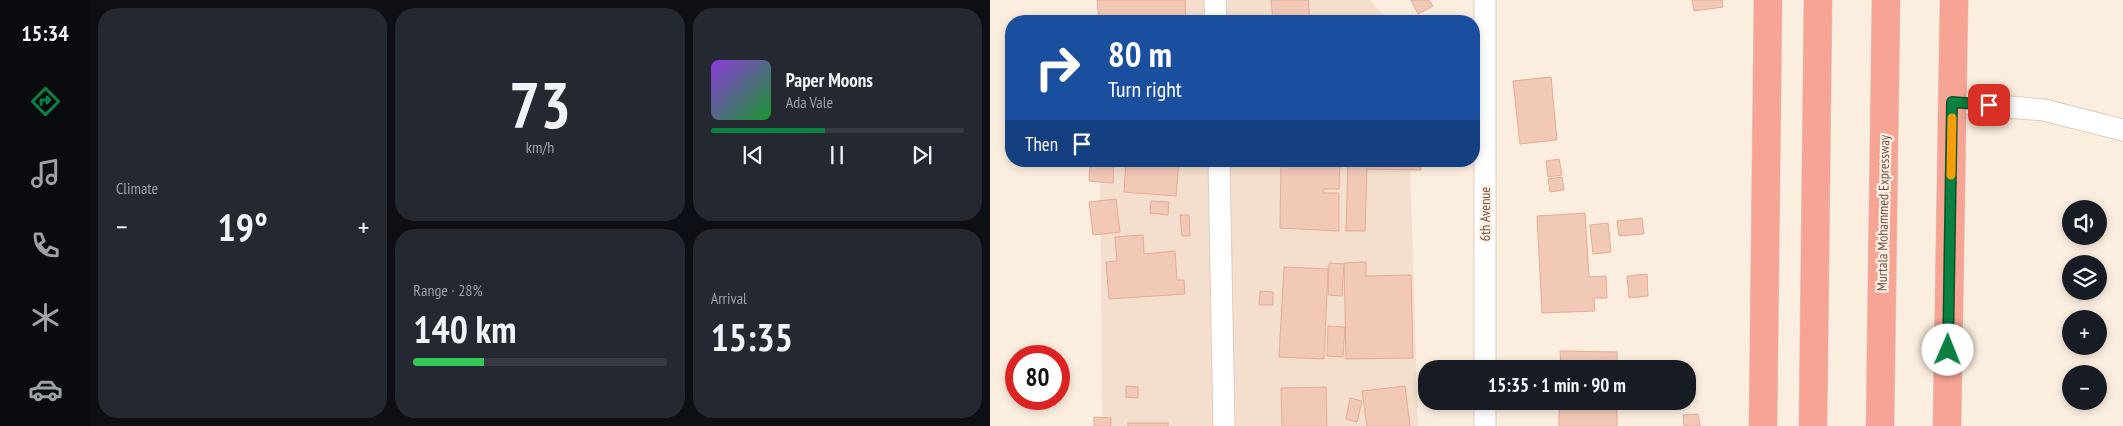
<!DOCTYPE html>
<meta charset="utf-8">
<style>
:root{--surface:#171b24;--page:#242831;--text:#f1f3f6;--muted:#9ea1a6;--line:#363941;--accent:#0b8043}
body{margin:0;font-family:"PT Sans Narrow",sans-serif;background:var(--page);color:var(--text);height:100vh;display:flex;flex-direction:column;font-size:19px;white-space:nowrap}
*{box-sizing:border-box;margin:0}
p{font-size:16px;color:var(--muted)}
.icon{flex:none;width:28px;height:28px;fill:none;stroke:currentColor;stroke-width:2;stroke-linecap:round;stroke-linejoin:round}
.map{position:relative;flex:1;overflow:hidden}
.sheet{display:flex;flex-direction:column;gap:8px;padding:8px;background:#0d0f14;width:900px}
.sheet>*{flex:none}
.top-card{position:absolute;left:15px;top:15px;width:475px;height:152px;border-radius:20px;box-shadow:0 2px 8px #0003;background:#1a4fa0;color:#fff;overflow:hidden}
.tools{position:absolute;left:1072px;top:200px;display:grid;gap:10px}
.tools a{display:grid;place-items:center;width:45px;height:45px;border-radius:50%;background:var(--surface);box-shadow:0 2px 8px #0003;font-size:25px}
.speed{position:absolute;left:15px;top:345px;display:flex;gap:10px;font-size:25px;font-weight:700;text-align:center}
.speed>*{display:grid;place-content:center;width:65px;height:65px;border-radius:50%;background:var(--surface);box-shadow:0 2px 8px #0003;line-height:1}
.speed .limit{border:8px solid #d22;background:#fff;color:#111}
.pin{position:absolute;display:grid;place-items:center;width:42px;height:42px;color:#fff;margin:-21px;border-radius:10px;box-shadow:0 2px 8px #0006}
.me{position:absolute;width:55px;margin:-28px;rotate:1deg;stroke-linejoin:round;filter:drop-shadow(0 0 4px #0008)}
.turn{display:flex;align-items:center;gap:18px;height:105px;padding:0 20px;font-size:22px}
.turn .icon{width:65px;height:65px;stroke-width:2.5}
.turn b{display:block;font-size:35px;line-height:42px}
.then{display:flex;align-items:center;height:48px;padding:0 20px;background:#0003;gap:10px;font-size:19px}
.big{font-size:38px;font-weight:700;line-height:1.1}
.sheet .widget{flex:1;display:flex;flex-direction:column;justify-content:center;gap:8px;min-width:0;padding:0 18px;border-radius:20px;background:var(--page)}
.sheet .dial{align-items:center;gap:0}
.dial b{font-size:65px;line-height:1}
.song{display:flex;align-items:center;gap:15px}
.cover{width:60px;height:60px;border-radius:8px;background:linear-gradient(135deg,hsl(270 70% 55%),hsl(130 70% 35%))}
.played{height:5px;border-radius:2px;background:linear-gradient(90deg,var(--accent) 45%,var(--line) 45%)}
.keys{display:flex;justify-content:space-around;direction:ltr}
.heat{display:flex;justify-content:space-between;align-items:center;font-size:28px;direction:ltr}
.charge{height:8px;border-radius:4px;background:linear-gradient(90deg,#34c759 28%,var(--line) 0)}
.sheet .tiles{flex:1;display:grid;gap:8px;grid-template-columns:repeat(3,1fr)}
.widget:first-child{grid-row:span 2}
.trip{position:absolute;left:428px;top:360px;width:278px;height:50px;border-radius:20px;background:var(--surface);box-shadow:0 2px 8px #0003;font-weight:700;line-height:50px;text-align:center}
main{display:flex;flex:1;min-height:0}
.dock{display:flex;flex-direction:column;width:90px;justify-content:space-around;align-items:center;background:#090b0e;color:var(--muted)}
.dock .icon{width:35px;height:35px}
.dock .selected{color:var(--accent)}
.dock b{font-size:22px;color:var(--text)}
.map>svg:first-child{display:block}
.residential{fill:#f4dece}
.building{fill:#f2c8b7;stroke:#e4ac97}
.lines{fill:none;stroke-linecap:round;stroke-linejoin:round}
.minor-casing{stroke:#e2cbbe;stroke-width:23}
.highway-casing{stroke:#d8cfcb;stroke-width:29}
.minor{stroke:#fff;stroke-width:21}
.highway{stroke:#f8a495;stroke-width:28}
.route-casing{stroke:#07532c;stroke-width:12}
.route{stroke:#0b8043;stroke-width:9}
.slow{stroke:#f59e0b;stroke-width:9}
.labels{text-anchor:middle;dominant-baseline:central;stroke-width:4.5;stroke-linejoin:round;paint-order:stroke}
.street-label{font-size:14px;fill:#725247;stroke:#fff2e5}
</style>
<main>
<nav class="dock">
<b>15:34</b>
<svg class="icon selected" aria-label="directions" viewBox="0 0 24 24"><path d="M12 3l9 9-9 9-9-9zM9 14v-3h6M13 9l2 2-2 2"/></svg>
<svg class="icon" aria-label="music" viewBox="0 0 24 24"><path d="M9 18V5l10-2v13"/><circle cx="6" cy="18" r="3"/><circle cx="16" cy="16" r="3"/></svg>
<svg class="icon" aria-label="phone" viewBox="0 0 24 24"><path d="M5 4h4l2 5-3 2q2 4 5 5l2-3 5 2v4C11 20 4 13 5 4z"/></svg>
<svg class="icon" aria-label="climate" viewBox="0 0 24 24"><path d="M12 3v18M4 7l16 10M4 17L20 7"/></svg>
<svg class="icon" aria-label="car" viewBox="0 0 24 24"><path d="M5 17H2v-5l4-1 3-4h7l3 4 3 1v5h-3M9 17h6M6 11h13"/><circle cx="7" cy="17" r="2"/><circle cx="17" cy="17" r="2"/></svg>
</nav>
<section class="sheet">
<div class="tiles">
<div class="widget"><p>Climate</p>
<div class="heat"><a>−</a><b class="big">19°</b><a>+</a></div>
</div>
<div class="widget dial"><b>73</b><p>km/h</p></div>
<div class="widget">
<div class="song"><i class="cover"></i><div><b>Paper Moons</b><p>Ada Vale</p></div></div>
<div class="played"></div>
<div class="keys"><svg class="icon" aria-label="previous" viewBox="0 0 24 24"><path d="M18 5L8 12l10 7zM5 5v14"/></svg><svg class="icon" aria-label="pause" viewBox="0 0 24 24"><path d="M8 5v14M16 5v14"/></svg><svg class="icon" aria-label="next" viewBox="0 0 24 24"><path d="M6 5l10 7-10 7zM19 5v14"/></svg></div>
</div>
<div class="widget"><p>Range · 28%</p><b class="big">140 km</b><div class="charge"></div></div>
<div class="widget"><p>Arrival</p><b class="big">15:35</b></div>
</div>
</section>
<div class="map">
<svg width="1133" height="426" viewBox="0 0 1133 426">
<rect width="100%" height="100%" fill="#fceedf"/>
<g class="residential">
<polygon points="108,0 380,0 399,21 108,21"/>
<polygon points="110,161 420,161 428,426 112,426"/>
</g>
<g class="building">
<polygon points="107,0 195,0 196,21 109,21"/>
<polygon points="281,0 318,0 320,21 283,21"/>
<polygon points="421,0 439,0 443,6 428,14"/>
<polygon points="702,0 732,0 733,7 704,11"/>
<polygon points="561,77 567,140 530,144 523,81"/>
<polygon points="569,159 572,175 558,177 556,161"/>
<polygon points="100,161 124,161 123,183 99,181"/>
<polygon points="136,161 189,161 186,196 134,192"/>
<polygon points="291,161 350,161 349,189 333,189 333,193 349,193 349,231 290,228"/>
<polygon points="358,161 431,161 431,170 377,169 375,231 356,231"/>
<polygon points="572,177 574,190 560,192 558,179"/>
<polygon points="126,199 130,232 103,235 99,202"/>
<polygon points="161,201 179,202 178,215 160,213"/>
<polygon points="595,213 599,277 616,276 617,298 604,298 605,311 552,313 547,216"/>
<polygon points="190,215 199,215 200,236 192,236"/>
<polygon points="652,218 654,234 629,236 627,221"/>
<polygon points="618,223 621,252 603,254 600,225"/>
<polygon points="153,235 154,254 185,251 187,280 194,280 195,294 119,299 116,262 127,261 125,237"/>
<polygon points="376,262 376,276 421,275 423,358 356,359 354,263"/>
<polygon points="339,263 354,264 352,296 338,295"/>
<polygon points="294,267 338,269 334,359 289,357"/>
<polygon points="657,274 658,296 639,298 637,276"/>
<polygon points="270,291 283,292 283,305 269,305"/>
<polygon points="338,326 355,327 353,357 337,356"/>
<polygon points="570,351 627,352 627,369 571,369"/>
<polygon points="136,386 148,387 148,398 136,397"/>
<polygon points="415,386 420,426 377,426 372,391"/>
<polygon points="336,387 337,426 292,426 291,388"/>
<polygon points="360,398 372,401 367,422 356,419"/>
<rect x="569" y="401" width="58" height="25"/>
<polygon points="708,414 710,426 694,426 693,415"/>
<polygon points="104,417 121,418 121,426 104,426"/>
<rect x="138" y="423" width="40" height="3"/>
</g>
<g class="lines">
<g class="minor-casing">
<g id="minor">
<polyline points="225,0 226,21"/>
<polyline points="962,102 1054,110 1133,130"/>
<polyline points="229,161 234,426"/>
<polyline points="495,369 495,0"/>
<polyline points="495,426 495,401"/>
</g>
</g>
<g class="highway-casing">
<g id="highway">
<polyline points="773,426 778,0"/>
<polyline points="823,426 828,0"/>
<polyline points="890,426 896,0"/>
<polyline points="957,426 964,0"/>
</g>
</g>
<use href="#minor" class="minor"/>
<use href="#highway" class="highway"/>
</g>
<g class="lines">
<g class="route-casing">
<polyline id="route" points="958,350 962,102 999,105"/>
</g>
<use href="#route" class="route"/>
<polyline class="slow" points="961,175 962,118"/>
</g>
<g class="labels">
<g class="street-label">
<text transform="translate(893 213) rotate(-89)">Murtala Mohammed Expressway</text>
<text transform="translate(495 214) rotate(-90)">6th Avenue</text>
</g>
</g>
</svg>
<div class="tools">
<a><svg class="icon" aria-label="sound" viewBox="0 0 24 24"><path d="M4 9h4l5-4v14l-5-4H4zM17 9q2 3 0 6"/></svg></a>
<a><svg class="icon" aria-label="layers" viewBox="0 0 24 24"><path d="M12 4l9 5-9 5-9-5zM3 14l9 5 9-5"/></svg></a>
<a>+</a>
<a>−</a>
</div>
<div class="speed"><div class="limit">80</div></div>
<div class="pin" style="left:999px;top:105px;background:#d93025"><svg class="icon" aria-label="arrive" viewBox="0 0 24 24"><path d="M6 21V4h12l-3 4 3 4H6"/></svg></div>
<svg class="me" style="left:958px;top:350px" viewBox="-20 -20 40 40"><circle r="19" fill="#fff"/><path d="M0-13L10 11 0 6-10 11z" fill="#0b8043"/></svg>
<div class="trip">15:35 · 1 min · 90 m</div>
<div class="top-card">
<div class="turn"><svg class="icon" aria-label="right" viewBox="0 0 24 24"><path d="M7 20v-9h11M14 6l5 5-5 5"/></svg><div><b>80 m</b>Turn right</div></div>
<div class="then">Then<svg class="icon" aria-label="arrive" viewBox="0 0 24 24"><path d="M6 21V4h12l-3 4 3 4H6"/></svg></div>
</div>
</div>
</main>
